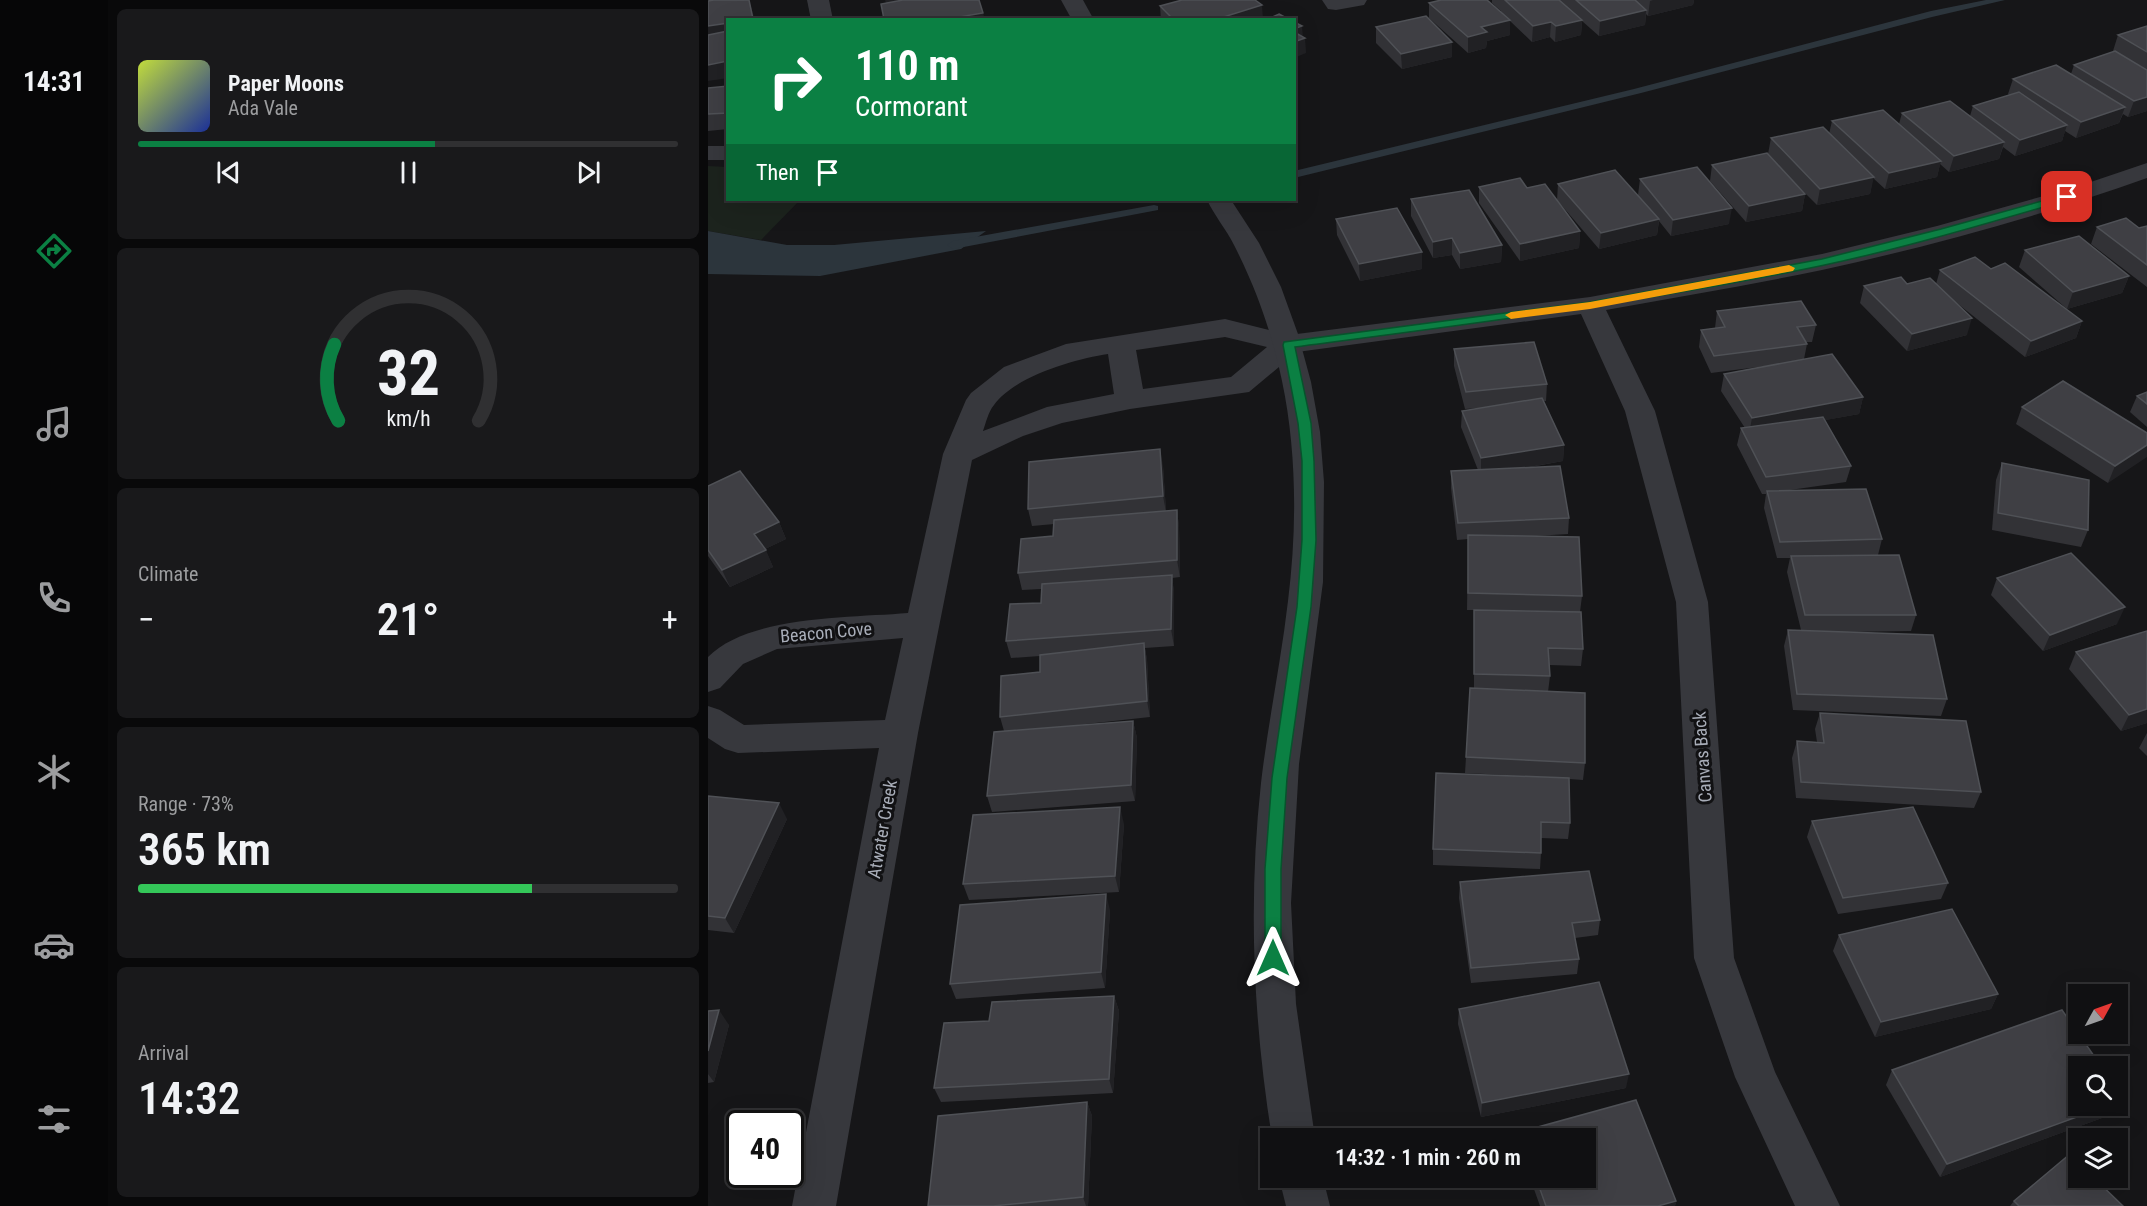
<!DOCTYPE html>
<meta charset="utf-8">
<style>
:root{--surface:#101012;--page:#19191b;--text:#f1f3f6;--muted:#9c9d9f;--line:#303032;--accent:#0b8043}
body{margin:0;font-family:"Roboto Condensed",sans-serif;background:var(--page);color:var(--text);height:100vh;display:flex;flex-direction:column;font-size:22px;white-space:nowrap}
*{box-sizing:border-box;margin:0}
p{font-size:20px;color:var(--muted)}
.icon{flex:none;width:33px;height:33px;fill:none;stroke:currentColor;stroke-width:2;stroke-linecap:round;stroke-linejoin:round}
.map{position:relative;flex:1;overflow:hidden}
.panel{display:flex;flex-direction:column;gap:9px;padding:9px;background:#09090a;width:600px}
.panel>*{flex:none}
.hud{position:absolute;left:18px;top:18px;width:570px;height:183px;border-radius:0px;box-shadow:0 6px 24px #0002,0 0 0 2px var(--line);background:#0b8043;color:#fff;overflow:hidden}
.needle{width:39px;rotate:50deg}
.controls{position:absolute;left:1360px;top:984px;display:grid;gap:12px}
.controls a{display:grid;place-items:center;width:60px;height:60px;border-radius:0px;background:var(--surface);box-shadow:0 6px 24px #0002,0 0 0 2px var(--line);font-size:30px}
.speed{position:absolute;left:18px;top:1110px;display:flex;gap:12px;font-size:30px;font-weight:700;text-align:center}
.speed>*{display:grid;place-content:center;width:78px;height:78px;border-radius:50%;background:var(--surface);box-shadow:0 6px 24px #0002,0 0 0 2px var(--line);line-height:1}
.speed .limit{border:3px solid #111;border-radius:9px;background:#fff;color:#111}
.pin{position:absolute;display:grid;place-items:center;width:51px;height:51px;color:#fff;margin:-26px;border-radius:12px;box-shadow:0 3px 9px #0006}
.me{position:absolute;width:66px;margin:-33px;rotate:0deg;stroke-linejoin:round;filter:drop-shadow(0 0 4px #0008)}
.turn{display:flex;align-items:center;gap:21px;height:126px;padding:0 30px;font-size:27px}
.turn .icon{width:78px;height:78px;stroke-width:2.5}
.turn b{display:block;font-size:42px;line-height:51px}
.then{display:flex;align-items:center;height:57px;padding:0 30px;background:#0003;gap:12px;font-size:22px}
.big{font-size:45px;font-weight:600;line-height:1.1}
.panel .tile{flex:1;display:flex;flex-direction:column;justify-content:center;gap:9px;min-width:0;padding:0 21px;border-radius:9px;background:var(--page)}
.panel .dial{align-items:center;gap:0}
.dial svg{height:156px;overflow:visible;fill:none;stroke:var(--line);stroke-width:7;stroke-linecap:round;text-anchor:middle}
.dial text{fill:var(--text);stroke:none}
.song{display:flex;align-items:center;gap:18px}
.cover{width:72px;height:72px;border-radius:9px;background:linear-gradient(135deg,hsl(70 70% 55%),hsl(230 70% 35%))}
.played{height:6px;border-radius:3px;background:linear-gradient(90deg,var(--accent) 55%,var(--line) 55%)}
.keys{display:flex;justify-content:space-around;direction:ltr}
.heat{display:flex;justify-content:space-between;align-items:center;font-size:33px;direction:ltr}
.charge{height:9px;border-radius:4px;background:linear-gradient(90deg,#34c759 73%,var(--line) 0)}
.trip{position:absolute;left:552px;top:1128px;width:336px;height:60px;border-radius:0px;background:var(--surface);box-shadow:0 6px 24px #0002,0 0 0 2px var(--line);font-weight:600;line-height:60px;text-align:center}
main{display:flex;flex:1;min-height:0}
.tabs{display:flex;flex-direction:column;width:108px;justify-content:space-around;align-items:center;background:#060607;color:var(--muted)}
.tabs .icon{width:42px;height:42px}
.tabs .active{color:var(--accent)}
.tabs b{font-size:27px;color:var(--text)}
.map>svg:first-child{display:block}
.green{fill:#1c231d}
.water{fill:#2c353c}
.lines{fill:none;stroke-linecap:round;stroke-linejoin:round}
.stream{fill:#2c353c;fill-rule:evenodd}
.minor{fill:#37383d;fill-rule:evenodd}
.tertiary{fill:#37383d;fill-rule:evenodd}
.wall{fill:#323236}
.shaded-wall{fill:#212124}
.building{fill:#3f3f44;stroke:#4f5156;stroke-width:1.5}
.route{fill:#0b8043;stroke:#07532c;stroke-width:1.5}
.slow{fill:#f59e0b}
.labels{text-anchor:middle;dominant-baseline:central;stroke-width:6;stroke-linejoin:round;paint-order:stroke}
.street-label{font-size:18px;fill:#a8adb8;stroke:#111113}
</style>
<main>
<nav class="tabs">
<b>14:31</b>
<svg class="icon active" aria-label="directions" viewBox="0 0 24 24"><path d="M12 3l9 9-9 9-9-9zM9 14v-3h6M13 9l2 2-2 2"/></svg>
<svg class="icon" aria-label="music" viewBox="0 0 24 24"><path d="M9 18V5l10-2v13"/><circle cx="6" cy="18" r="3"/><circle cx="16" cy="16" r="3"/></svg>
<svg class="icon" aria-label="phone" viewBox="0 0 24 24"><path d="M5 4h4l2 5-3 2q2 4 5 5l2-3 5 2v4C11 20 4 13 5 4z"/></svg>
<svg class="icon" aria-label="climate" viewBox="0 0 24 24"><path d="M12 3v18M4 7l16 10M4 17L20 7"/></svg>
<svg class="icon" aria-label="car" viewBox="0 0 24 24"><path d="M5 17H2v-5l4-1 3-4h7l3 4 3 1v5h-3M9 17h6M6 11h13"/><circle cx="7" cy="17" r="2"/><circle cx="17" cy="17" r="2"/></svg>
<svg class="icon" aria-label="filters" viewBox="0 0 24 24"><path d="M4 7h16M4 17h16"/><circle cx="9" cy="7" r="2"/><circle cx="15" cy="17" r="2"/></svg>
</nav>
<section class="panel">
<div class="tile">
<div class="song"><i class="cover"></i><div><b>Paper Moons</b><p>Ada Vale</p></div></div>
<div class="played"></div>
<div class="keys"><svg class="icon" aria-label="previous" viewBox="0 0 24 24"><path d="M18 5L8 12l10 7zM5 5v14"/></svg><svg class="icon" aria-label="pause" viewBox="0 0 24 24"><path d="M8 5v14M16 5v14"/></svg><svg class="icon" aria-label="next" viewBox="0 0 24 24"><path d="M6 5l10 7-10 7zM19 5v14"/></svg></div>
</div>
<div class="tile dial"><svg viewBox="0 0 100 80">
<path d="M14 69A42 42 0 1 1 86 69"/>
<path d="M14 69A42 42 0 0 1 12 30" stroke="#0b8043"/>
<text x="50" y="56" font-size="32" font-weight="700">32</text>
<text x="50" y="72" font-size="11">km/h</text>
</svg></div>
<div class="tile"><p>Climate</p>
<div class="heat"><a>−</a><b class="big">21°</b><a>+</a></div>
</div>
<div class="tile"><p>Range · 73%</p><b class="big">365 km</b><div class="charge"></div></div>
<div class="tile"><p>Arrival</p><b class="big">14:32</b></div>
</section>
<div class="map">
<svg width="1439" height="1206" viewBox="0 0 1439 1206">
<rect width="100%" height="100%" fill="#161618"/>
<polygon class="green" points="0,166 19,167 20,200 92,200 53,240 0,231"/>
<polygon class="water" points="0,231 79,245 126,245 278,231 253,249 112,276 0,274"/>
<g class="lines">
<g class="stream">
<polygon points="1278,0 1297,0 1224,17 933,93 586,178 586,171 926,89 1223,11"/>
<polygon points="446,205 450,206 450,210 245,249 239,245 245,241"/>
</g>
<g class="minor">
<polygon points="99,0 121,0 125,20 103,20"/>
<polygon points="614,0 659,0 656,5 628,10 620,9"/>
<rect x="0" y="146" width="20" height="14"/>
<path d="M1439,163V178C1333,216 1223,246 1114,270C1042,285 970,297 898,310L947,411L1000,602L1026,958L1067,1072L1132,1206H1087L1027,1077L986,958L968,602L917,411L873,314L589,352L541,392L422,409L354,423L315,436L264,460L210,733L128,1206H84L171,748L30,753L17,749L0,738V706L12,710L36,725L177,720L195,638L69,649L35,664L12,688L0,692V657C41,615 143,618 200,613L235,454L258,400L263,393L296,367L358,344L517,319L581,335L882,297L1114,254L1229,226L1371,186ZM517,337L559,347L523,377L435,389L428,350ZM400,354L406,394L339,407L275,431C278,423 280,412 286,405C307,376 367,359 400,354Z"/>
</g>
<g class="tertiary">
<polygon points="353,0 375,0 386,20 364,20"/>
<path d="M499,200H523L551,243L573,287L590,334L603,382L612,432L616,482L615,582L591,764L583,903L588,1004L607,1138H564C545,1019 540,902 553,783C560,722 573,662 580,601C589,529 589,452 574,381C564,333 548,288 526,245C518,229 506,215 499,200Z"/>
<polygon points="571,1178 615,1178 622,1206 578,1206"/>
</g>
</g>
<g class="wall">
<polygon points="784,0 986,0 985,5 940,16 938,14 937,25 891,36 874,21 873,35 847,42 842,37 824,42 802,21 802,35 779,41 778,48 760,53 721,18 721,3 793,11 784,3"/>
<polygon points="452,6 555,20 453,20"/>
<polygon points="1439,26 1439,111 1420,117 1415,114 1411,123 1368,138 1357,131 1354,141 1307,156 1295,147 1291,159 1241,172 1232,164 1229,177 1177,189 1165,178 1162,194 1109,205 1075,171 1097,194 1094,211 1038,222 1002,181 1004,165 1060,154 1063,138 1121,134 1124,121 1191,124 1194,113 1262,116 1265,106 1301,95 1300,94 1305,79 1363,74 1366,65 1407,51 1405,51 1410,35"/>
<polygon points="668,27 744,57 694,69 668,43"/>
<polygon points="20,86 20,129 0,131 0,88"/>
<polygon points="932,179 1021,224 963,236 951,221 949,235 891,249 849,200 850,184 930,195"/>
<polygon points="771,187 819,188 872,231 871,248 812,261 771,203"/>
<polygon points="703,199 794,245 793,262 752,269 744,255 725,258 703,216"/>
<polygon points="628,219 714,269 652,281 629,235"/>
<polygon points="1439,226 1439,287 1383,244 1389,227 1431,228"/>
<polygon points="1317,250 1421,276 1414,293 1359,309 1311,267"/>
<polygon points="1283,269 1374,321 1368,338 1317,357 1245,300 1259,335 1199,351 1152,303 1156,286 1199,284 1228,284 1232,270"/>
<polygon points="1009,311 1108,325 1104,342 1098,342 1099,344 1096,359 1155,397 1151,414 1117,420 1143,466 1138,482 1082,490 1174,539 1170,555 1208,615 1203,631 1136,632 1239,699 1233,716 1085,710 1076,646 1080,630 1093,630 1079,572 1082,558 1069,558 1056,508 1058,494 1054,494 1029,445 1033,428 1037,428 1013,391 1016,374 1066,365 1003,373 991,347 993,330 1007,328"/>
<polygon points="746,349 839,384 838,401 836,401 856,445 855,461 817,468 861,518 860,534 827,536 874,596 872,612 875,649 873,666 841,665 842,676 840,692 877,763 875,780 861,779 862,823 860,839 833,838 833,853 832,869 725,865 725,849 797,775 757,773 758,757 766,688 766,610 759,610 760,539 749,540 743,488 743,471 770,470 753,427 754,411 773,408 757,409 746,366"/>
<polygon points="1439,392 1439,427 1422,412 1429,396"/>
<polygon points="1314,407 1439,433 1400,483 1308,424"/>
<polygon points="1294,463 1380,530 1373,547 1284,530 1288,480"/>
<polygon points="455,466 458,511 469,510 471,527 472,577 464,578 466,592 466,646 437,648 439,660 442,717 369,725 425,721 429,738 427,801 284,812 279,796 296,731 292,717 332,672 332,656 303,658 298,641 333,603 333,589 314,590 310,573 345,536 346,524 324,526 320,509"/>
<polygon points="0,486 71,522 78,539 57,549 65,567 22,587 0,556"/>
<polygon points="1289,578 1409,624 1335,651 1283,595"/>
<polygon points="1368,652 1439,723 1413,731 1361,669"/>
<polygon points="1112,713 1273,792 1266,808 1088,798 1084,758 1089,741 1109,742 1107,729"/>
<polygon points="1439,733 1439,756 1431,748"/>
<polygon points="0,796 79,819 26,933 0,930"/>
<polygon points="1104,821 1240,883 1233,899 1130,914 1099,837"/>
<polygon points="416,824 411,892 261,900 255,884"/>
<polygon points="752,882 892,920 890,935 867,938 871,959 869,974 763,983 751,898"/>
<polygon points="402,910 397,988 248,999 242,984"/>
<polygon points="1131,935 1290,994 1283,1009 1167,1037 1125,951"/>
<polygon points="406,996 411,1011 405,1093 233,1102 226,1088 281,1021"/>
<polygon points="751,1009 918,1088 773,1117 750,1024"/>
<polygon points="0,1011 21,1025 6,1082 0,1083"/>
<polygon points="1184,1070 1405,1114 1232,1177 1178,1085"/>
<polygon points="928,1100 968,1201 967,1206 832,1206 822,1178 878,1178 878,1138 811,1138 812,1132"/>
<polygon points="379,1102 384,1116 380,1206 220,1206"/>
<polygon points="1306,1201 1415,1206 1302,1206"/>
</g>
<g class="shaded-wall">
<polygon points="41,0 47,20 40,20"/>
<polygon points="177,0 227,0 180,9"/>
<polygon points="945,0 986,0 985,5 940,16 942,1"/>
<polygon points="554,5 555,20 506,20"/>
<polygon points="938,10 937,25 891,36 892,21"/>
<polygon points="275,13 277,20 234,20"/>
<polygon points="802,20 802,35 779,41 778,48 760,53 760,37 773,27"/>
<polygon points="874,20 873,35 847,42 848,26"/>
<polygon points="843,22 842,37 824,42 825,26"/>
<polygon points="20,23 20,39 0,43 0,26"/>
<polygon points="594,26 595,39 597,38 598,53 586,58 586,29"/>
<polygon points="744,42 744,57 694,69 693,54"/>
<polygon points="20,61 20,78 0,81 0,65"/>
<polygon points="1439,97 1439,111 1420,117 1426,101"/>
<polygon points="1417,107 1411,123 1368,138 1373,122"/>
<polygon points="1359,125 1354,141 1307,156 1312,140"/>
<polygon points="1296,142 1291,159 1241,172 1246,156"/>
<polygon points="1233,161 1229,177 1177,189 1181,173"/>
<polygon points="1166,177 1162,194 1109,205 1112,189"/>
<polygon points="1097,194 1094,211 1038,222 1041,206"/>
<polygon points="1024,208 1021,224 963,236 965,220"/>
<polygon points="951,219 949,235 891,249 893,233"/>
<polygon points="872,231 871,248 812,261 812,244"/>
<polygon points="744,238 744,255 725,258 725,242"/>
<polygon points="794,245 793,262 752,269 752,253"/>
<polygon points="714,252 714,269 652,281 651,264"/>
<polygon points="1421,276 1414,293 1359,309 1365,292"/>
<polygon points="1264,318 1259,335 1199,351 1204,334"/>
<polygon points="1374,321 1368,338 1317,357 1323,341"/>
<polygon points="1155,397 1151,414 1041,434 1044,418"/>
<polygon points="856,445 855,461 773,475 773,458"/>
<polygon points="1439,445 1439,457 1400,483 1407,466"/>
<polygon points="452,449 455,466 458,512 455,496"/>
<polygon points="469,510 471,527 472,577 469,560"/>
<polygon points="71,522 78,539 53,551 46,534"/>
<polygon points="58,550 65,567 22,587 14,570"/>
<polygon points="464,575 466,592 466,646 463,629"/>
<polygon points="1417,607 1409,624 1335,651 1342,635"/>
<polygon points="436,643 439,660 442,717 439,701"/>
<polygon points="1439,709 1439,723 1413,731 1421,715"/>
<polygon points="425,721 429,738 427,801 423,785"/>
<polygon points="71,803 79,819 26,933 17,918"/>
<polygon points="412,807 416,824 411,892 407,876"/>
<polygon points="398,894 402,910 397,988 393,972"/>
<polygon points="1290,994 1283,1009 1167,1037 1173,1022"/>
<polygon points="406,996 411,1011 405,1093 401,1079"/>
<polygon points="11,1010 21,1025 6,1082 0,1074 0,1051"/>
<polygon points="921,1074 918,1088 773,1117 774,1103"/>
<polygon points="1415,1100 1405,1114 1232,1177 1239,1164 1399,1106 1410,1106 1410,1101"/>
<polygon points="379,1102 384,1116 380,1206 378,1206 375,1197"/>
<polygon points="968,1201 967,1206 950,1206"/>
</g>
<g class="building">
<polygon points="6,0 41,0 45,19 20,20 20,23 0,26 0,1"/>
<polygon points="195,0 271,0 275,13 234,20 174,20 176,19 173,4"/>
<polygon points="474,0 547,0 554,5 506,20 466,20 452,6"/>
<polygon points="733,0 779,0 802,20 773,27 779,32 760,37 721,3"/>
<polygon points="797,0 851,0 874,20 848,26 843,22 825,26"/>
<polygon points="868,0 927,0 938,10 892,21"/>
<polygon points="571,14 582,20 558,20"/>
<polygon points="718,16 744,42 693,54 668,27"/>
<polygon points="586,22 594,26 586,29"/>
<polygon points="1439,26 1439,52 1410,35"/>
<polygon points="20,31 20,61 0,65 0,35"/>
<polygon points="586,32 597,38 586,42"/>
<polygon points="1407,51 1439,70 1439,97 1426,101 1366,65"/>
<polygon points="1348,65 1417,107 1373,122 1305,79"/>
<polygon points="20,86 20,113 0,114 0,88"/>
<polygon points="1311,92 1359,125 1312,140 1265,106"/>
<polygon points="1242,101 1296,142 1246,156 1194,113"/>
<polygon points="1175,110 1233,161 1181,173 1124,121"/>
<polygon points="1115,127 1166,177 1112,189 1063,138"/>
<polygon points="1059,153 1097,194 1041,206 1004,165"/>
<polygon points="989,167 1024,208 965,220 932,179"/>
<polygon points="907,170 951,219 893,233 850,184"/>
<polygon points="812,178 819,188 837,184 872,231 812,244 771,187"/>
<polygon points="761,190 794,245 752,253 744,238 725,242 703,199"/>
<polygon points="689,208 714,252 651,264 628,219"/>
<polygon points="1418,218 1431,228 1439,226 1439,265 1389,227"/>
<polygon points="1371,236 1421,276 1365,292 1317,250"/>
<polygon points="1267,257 1283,269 1297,263 1374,321 1323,341 1232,270"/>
<polygon points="1193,277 1199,284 1222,278 1264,318 1204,334 1156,286"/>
<polygon points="1093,301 1108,325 1089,327 1099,344 1006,356 993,330 1017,327 1009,311"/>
<polygon points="826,342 839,384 758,392 746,349"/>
<polygon points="1124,354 1155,397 1044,418 1016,374"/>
<polygon points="1355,381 1439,433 1439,445 1407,466 1314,407"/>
<polygon points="1439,392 1439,404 1429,396"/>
<polygon points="834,398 856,445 773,458 754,411"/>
<polygon points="1115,417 1143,466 1058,477 1033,428"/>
<polygon points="452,449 455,496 320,509 321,462"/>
<polygon points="1294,463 1381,480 1380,530 1290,513"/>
<polygon points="852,466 861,518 750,523 743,471"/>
<polygon points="32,471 71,522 46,534 58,550 14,570 0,550 0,486"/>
<polygon points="1158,489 1174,539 1072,542 1059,491"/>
<polygon points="469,510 469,560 310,573 313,539 345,536 346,520"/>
<polygon points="760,535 871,537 874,596 760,593"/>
<polygon points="1363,553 1417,607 1342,635 1289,578"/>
<polygon points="1191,555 1208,615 1097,615 1083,556"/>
<polygon points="464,575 463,629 298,641 302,604 333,603 334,584"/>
<polygon points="766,610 873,612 875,649 840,648 842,676 766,674"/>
<polygon points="1080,630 1225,635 1239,699 1089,694"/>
<polygon points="1439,631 1439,709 1421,715 1368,652"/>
<polygon points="436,643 439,701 292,717 293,676 332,672 332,655"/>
<polygon points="762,688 877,693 877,763 758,757"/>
<polygon points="1112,713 1258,721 1273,792 1093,782 1089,741 1116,743"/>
<polygon points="425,721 423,785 279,796 286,732"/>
<polygon points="728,773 861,778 862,823 833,822 833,853 725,849"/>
<polygon points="0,796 71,803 17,918 0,916"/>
<polygon points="412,807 407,876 255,884 265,815"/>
<polygon points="1205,807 1240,883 1135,898 1104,821"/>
<polygon points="881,871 892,920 864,923 871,959 763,968 752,882"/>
<polygon points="398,894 393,972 242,984 252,905"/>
<polygon points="1244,909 1290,994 1173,1022 1131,935"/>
<polygon points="891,982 921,1074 774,1103 751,1009"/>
<polygon points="406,996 401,1079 226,1088 236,1023 281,1021 284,1002"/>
<polygon points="11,1010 0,1051 0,1011"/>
<polygon points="1354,1010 1393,1066 1371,1066 1371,1106 1399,1106 1239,1164 1184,1070"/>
<polygon points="1410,1092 1415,1100 1410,1101"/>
<polygon points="928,1100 968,1201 950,1206 838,1206 828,1178 878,1178 878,1138 814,1138 812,1132"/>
<polygon points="379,1102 375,1197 285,1206 220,1206 230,1116"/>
<polygon points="1362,1154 1371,1162 1371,1178 1386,1178 1415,1206 1311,1206 1306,1201"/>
</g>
<path class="route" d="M1359,194L1363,195V199C1280,223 1197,248 1112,266C939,302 763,324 587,347L603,423L606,461L608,540L603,607L579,778L573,869V958L571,963L565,965L559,963L557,958V869L564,778L589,607L594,540V461L590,423L575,345L576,342L882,302L1114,259L1233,229Z"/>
<polygon class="slow" points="1081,265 1087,268 1085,271 882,309 803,319 797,315 803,312 882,302"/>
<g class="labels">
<g class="street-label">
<text transform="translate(118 632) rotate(-5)">Beacon Cove</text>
<text transform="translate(994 757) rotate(-94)">Canvas Back</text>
<text transform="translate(174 829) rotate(-80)">Atwater Creek</text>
</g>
</g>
</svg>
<div class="controls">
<a><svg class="needle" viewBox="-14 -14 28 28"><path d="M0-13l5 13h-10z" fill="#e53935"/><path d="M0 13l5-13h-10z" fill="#9c9d9f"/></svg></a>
<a><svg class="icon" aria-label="search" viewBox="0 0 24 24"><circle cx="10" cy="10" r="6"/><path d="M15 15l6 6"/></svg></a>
<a><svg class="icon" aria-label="layers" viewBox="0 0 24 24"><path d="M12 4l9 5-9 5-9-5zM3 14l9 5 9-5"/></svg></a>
</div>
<div class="speed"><div class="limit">40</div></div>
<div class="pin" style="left:1359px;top:197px;background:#d93025"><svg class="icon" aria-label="arrive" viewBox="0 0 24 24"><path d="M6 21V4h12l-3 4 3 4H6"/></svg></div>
<svg class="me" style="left:565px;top:958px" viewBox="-20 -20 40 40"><path d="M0-17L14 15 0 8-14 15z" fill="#0b8043" stroke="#fff" stroke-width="4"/></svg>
<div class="trip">14:32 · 1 min · 260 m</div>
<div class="hud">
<div class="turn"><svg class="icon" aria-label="right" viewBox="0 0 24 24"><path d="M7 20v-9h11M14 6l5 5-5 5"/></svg><div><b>110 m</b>Cormorant</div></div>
<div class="then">Then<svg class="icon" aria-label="arrive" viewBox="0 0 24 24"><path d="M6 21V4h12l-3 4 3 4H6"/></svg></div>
</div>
</div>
</main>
